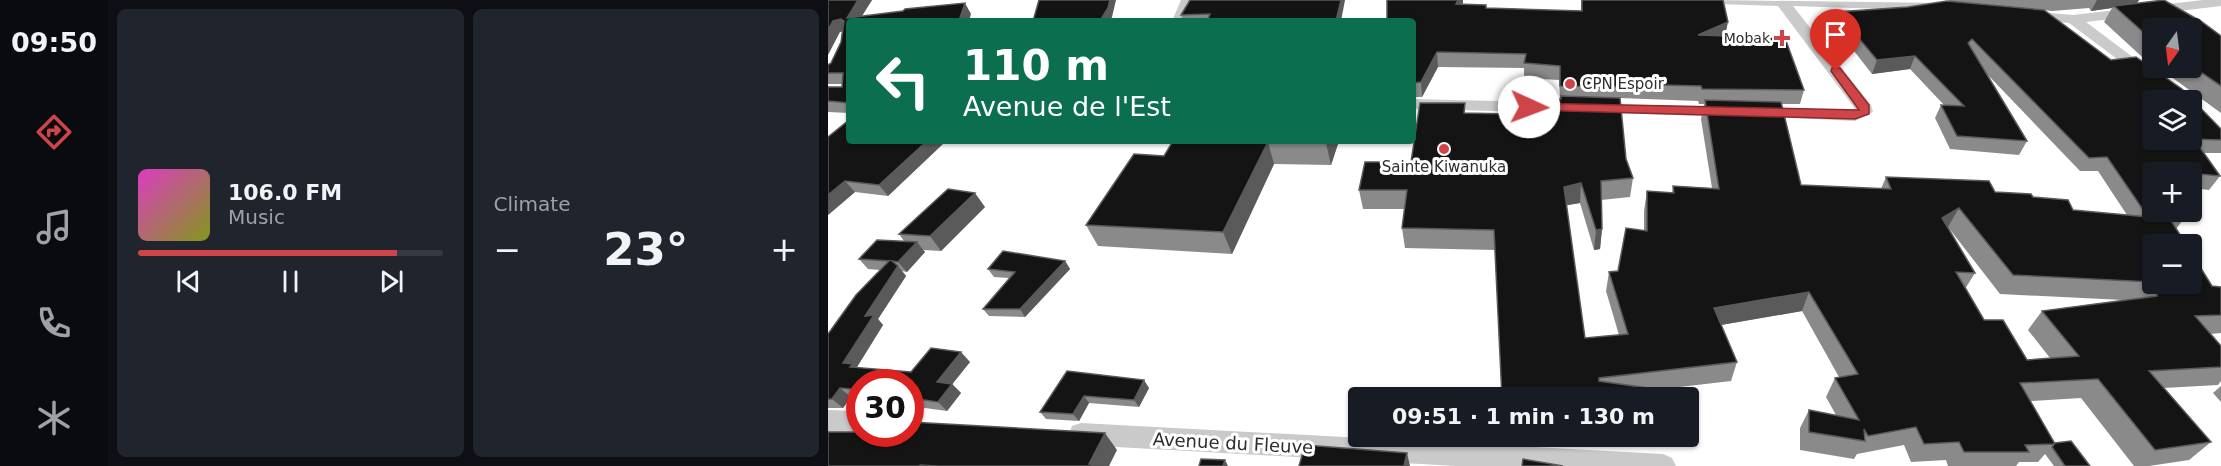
<!DOCTYPE html>
<meta charset="utf-8">
<style>
:root{--surface:#171b24;--page:#20242c;--text:#f1f3f6;--muted:#9ea1a6;--line:#363941;--accent:#cf4449}
body{margin:0;font-family:"DejaVu Sans",sans-serif;background:var(--page);color:var(--text);height:100vh;display:flex;flex-direction:column;font-size:22px;white-space:nowrap}
*{box-sizing:border-box;margin:0}
p{font-size:20px;color:var(--muted)}
.icon{flex:none;width:33px;height:33px;fill:none;stroke:currentColor;stroke-width:2;stroke-linecap:round;stroke-linejoin:round}
.map{position:relative;flex:1;overflow:hidden}
.sheet{display:flex;flex-direction:column;gap:9px;padding:9px;background:#0d0f14;width:720px}
.sheet>*{flex:none}
.guide{position:absolute;left:18px;top:18px;width:570px;height:126px;border-radius:6px;box-shadow:0 2px 4px #0004;background:#0b6e4f;color:#fff;overflow:hidden}
.needle{width:39px;rotate:194deg}
.fabs{position:absolute;left:1314px;top:18px;display:grid;gap:12px}
.fabs a{display:grid;place-items:center;width:60px;height:60px;border-radius:6px;background:var(--surface);box-shadow:0 2px 4px #0004;font-size:30px}
.speed{position:absolute;left:18px;top:369px;display:flex;gap:12px;font-size:30px;font-weight:700;text-align:center}
.speed>*{display:grid;place-content:center;width:78px;height:78px;border-radius:50%;background:var(--surface);box-shadow:0 2px 4px #0004;line-height:1}
.speed .limit{border:9px solid #d22;background:#fff;color:#111}
.pin{position:absolute;display:grid;place-items:center;width:51px;height:51px;color:#fff;margin:-62px -26px;border-radius:50% 50% 50% 0;rotate:-45deg;box-shadow:0 0 6px #0007}
.pin .icon{rotate:45deg}
.me{position:absolute;width:66px;margin:-33px;rotate:92deg;stroke-linejoin:round;filter:drop-shadow(0 0 4px #0008)}
.turn{display:flex;align-items:center;gap:21px;height:126px;padding:0 18px;font-size:27px}
.turn .icon{width:78px;height:78px;stroke-width:2.5}
.turn b{display:block;font-size:42px;line-height:51px}
.big{font-size:45px;font-weight:600;line-height:1.1}
.sheet .tile{flex:1;display:flex;flex-direction:column;justify-content:center;gap:9px;min-width:0;padding:0 21px;border-radius:9px;background:var(--page)}
.song{display:flex;align-items:center;gap:18px}
.cover{width:72px;height:72px;border-radius:9px;background:linear-gradient(135deg,hsl(310 70% 55%),hsl(70 70% 35%))}
.played{height:6px;border-radius:3px;background:linear-gradient(90deg,var(--accent) 85%,var(--line) 85%)}
.keys{display:flex;justify-content:space-around;direction:ltr}
.heat{display:flex;justify-content:space-between;align-items:center;font-size:33px;direction:ltr}
.sheet .tiles{flex:1;display:grid;gap:9px;grid-template-columns:repeat(2,1fr)}
.trip{position:absolute;left:520px;top:387px;width:351px;height:60px;border-radius:6px;background:var(--surface);box-shadow:0 2px 4px #0004;font-weight:600;line-height:60px;text-align:center}
main{display:flex;flex:1;min-height:0}
.tabs{display:flex;flex-direction:column;width:108px;justify-content:space-around;align-items:center;background:#090b0e;color:var(--muted)}
.tabs .icon{width:42px;height:42px}
.tabs .on{color:var(--accent)}
.tabs b{font-size:27px;color:var(--text)}
.map>svg:first-child{display:block}
.lines{fill:none;stroke-linecap:round;stroke-linejoin:round}
.minor{fill:#cacaca;fill-rule:evenodd}
.tertiary{fill:#cacaca;fill-rule:evenodd}
.wall{fill:#8a8a8a;fill-rule:evenodd}
.shaded-wall{fill:#5a5a5a}
.building{fill:#141414;stroke:#5a5a5a;stroke-width:1.5;fill-rule:evenodd}
.route{fill:#cf4449;stroke:#872c2f;stroke-width:1.5}
.poi-dot{fill:#cf4449;stroke:#fff;stroke-width:2}
.labels{text-anchor:middle;dominant-baseline:central;stroke-width:6;stroke-linejoin:round;paint-order:stroke}
.far-poi-label{font-size:14px;fill:#2d2d2d;stroke:#fff;text-anchor:end}
.poi-label{font-size:15px;fill:#2d2d2d;stroke:#fff;text-anchor:start}
.near-street-label{font-size:18px;fill:#2d2d2d;stroke:#fff}
</style>
<main>
<nav class="tabs">
<b>09:50</b>
<svg class="icon on" aria-label="directions" viewBox="0 0 24 24"><path d="M12 3l9 9-9 9-9-9zM9 14v-3h6M13 9l2 2-2 2"/></svg>
<svg class="icon" aria-label="music" viewBox="0 0 24 24"><path d="M9 18V5l10-2v13"/><circle cx="6" cy="18" r="3"/><circle cx="16" cy="16" r="3"/></svg>
<svg class="icon" aria-label="phone" viewBox="0 0 24 24"><path d="M5 4h4l2 5-3 2q2 4 5 5l2-3 5 2v4C11 20 4 13 5 4z"/></svg>
<svg class="icon" aria-label="climate" viewBox="0 0 24 24"><path d="M12 3v18M4 7l16 10M4 17L20 7"/></svg>
</nav>
<section class="sheet">
<div class="tiles">
<div class="tile">
<div class="song"><i class="cover"></i><div><b>106.0 FM</b><p>Music</p></div></div>
<div class="played"></div>
<div class="keys"><svg class="icon" aria-label="previous" viewBox="0 0 24 24"><path d="M18 5L8 12l10 7zM5 5v14"/></svg><svg class="icon" aria-label="pause" viewBox="0 0 24 24"><path d="M8 5v14M16 5v14"/></svg><svg class="icon" aria-label="next" viewBox="0 0 24 24"><path d="M6 5l10 7-10 7zM19 5v14"/></svg></div>
</div>
<div class="tile"><p>Climate</p>
<div class="heat"><a>−</a><b class="big">23°</b><a>+</a></div>
</div>
</div>
</section>
<div class="map">
<svg width="1393" height="466" viewBox="0 0 1393 466">
<rect width="100%" height="100%" fill="#fff"/>
<g class="lines">
<g class="minor">
<polygon points="353,0 367,0 358,21 344,21"/>
<polygon points="883,0 1116,3 1123,7 1116,11 965,6 1043,105 1045,112 1027,121 924,116 922,113 924,110 930,108 1028,110 950,6 890,4"/>
<polygon points="1375,0 1393,0 1393,6 1258,22 1362,100 1344,100 1241,23 1199,19 1192,15 1199,11 1245,15"/>
<polygon points="585,99 706,102 714,107 706,112 585,109"/>
<polygon points="768,104 901,107 909,112 901,117 762,112 760,109 762,106"/>
<polygon points="0,410 32,411 32,433 0,432"/>
<polygon points="253,423 835,454 844,458 848,466 628,466 253,445 244,442 241,434 244,426"/>
</g>
<polygon class="tertiary" points="1383,0 1393,0 1393,6"/>
</g>
<g class="wall">
<polygon points="0,0 44,0 33,16 143,14 21,21 21,113 0,112 0,87 14,87 14,84 0,84 0,65 3,63 13,42 14,31 12,32"/>
<polygon points="362,0 513,21 355,21 353,15"/>
<path d="M559,0H635L634,4L659,8L753,11V0H895L897,36L976,90L972,104H954L973,185L1053,189L1058,177L1205,197L1245,210L1299,215L1270,171H1252L1158,73L1199,141L1191,155L1122,149L1107,118L1113,105H1116L1082,69L1044,74L1005,24L1009,12L1080,7L1121,1V0H1311L1309,3L1393,36V113L1331,68H1364V28H1324V66L1276,22L1284,8L1263,11L1261,8L1224,11L1216,10L1283,60L1393,129V153H1376L1392,176L1381,190L1364,188V172H1324V212L1355,220L1348,229L1324,244V284H1364L1393,287V333L1382,334L1393,346V381L1390,385L1336,388L1383,442L1361,460L1321,466H1306L1253,398L1202,401L1227,443L1262,466H1226L1217,454L1210,462H1191L1188,466H1120L1118,460L1083,462L1076,445L1029,454L1026,459L972,450V428L981,410L1008,415L998,397L1007,378L1011,377L974,311L893,325L909,362L903,381L826,390L674,398L667,250L577,248L574,228L576,209H535L531,190L583,162L637,103V113L681,114L680,97L732,99L731,80L696,78V68L610,67L594,97H585L587,111L585,115V21ZM792,98L870,101L871,104H876L873,119L884,188L845,186L844,193L819,191L816,211V231L790,271L781,272L778,291L791,335L757,338L738,205L752,203L766,250L772,249L774,229L773,200L802,197L805,178L798,159ZM1120,227L1172,294L1295,300L1214,311L1200,330L1222,358L1199,360L1156,320L1137,289L1147,273Z"/>
<polygon points="0,137 21,141 118,141 60,196 27,192 0,215"/>
<polygon points="345,141 511,141 503,165 446,164 404,254 270,246 258,225 336,156"/>
<polygon points="157,207 113,251 95,250 97,252 79,272 74,271 78,276 50,319 55,325 29,367 30,368 83,372 142,362 124,384 133,393 119,411 82,406 82,382 32,382 32,398 23,397 15,408 0,408 0,334 52,270 40,269 31,259 76,241 71,234"/>
<polygon points="237,261 242,269 197,317 161,316 155,309 181,278 166,277 160,269"/>
<polygon points="239,371 321,388 311,407 261,403 251,421 218,419 212,412"/>
<polygon points="1393,386 1393,402 1385,393"/>
</g>
<g class="shaded-wall">
<polygon points="30,0 44,0 31,21 19,18"/>
<polygon points="282,0 288,0 284,17 282,21 272,21"/>
<polygon points="513,0 517,0 513,21 508,21"/>
<polygon points="630,0 635,0 635,3 629,18 628,4"/>
<polygon points="1269,0 1311,0 1307,6 1286,6 1284,8 1263,11"/>
<polygon points="137,3 143,14 141,21 131,21"/>
<polygon points="13,19 21,30 12,32 0,55 0,30 5,21"/>
<polygon points="900,22 897,36 870,35"/>
<polygon points="609,52 610,67 594,97 593,82"/>
<polygon points="1087,56 1082,69 1044,74 1049,60"/>
<polygon points="585,97 587,111 585,115"/>
<polygon points="99,141 118,141 60,196 51,185"/>
<polygon points="499,141 511,141 503,165 498,143"/>
<polygon points="440,142 446,164 404,254 395,232"/>
<polygon points="17,181 27,192 0,215 0,195"/>
<polygon points="753,183 752,203 735,206 736,187"/>
<polygon points="147,193 157,207 113,251 102,236"/>
<polygon points="1131,208 1120,227 1104,238 1114,218"/>
<polygon points="774,229 772,249 766,250 768,230"/>
<polygon points="89,242 97,252 79,272 70,262"/>
<polygon points="237,261 242,269 197,317 192,309"/>
<polygon points="70,266 78,276 50,319 55,325 29,367 35,373 15,363 37,316"/>
<polygon points="981,292 974,311 881,327 886,308"/>
<polygon points="133,352 142,362 118,392 109,382"/>
<polygon points="316,380 321,388 311,407 306,400"/>
<polygon points="124,384 133,393 119,411 110,402"/>
<polygon points="12,388 23,397 15,408 4,399"/>
<polygon points="256,396 261,403 251,421 245,414"/>
<polygon points="277,433 289,450 281,466 262,466 261,464"/>
<polygon points="579,453 582,466 576,466"/>
<polygon points="397,460 400,466 395,466"/>
</g>
<g class="building">
<polygon points="0,0 30,0 19,18 75,11 77,9 137,3 131,21 21,21 21,103 0,101 0,87 14,87 15,73 0,73 0,65 3,63 13,42 16,21 13,19 5,21 0,30"/>
<polygon points="211,0 282,0 280,8 272,21 205,21"/>
<polygon points="362,0 513,0 508,21 379,21 382,14 353,15"/>
<polygon points="559,0 630,0 628,4 658,5 658,8 754,11 754,0 895,0 900,22 870,35 957,38 976,90 874,89 873,86 790,84 791,87 732,86 732,66 696,63 698,54 609,52 593,82 585,83 585,21 559,21"/>
<polygon points="1336,0 1374,22 1393,36 1393,86 1364,66 1364,28 1324,28 1324,40 1286,6"/>
<path d="M1119,1L1216,10L1283,60L1308,57L1354,89L1393,129V140L1366,139L1392,176L1339,171L1340,172H1324V175L1321,174L1324,179V212H1348L1355,220L1320,217L1279,157L1261,158L1144,39L1140,43L1199,141L1129,136L1113,105L1136,106L1087,56L1049,60L1009,12L1080,7ZM1324,100H1364V140H1324Z"/>
<polygon points="733,96 792,98 798,159 805,178 773,181 774,229 768,230 753,183 736,187 757,338 800,334 781,272 790,271 798,228 819,231 819,191 846,193 845,186 891,189 877,100 953,102 973,185 1063,189 1058,177 1161,181 1167,192 1203,194 1205,197 1240,200 1245,210 1342,219 1358,244 1324,244 1324,282 1185,275 1131,208 1114,218 1147,273 1128,272 1156,320 1175,320 1199,360 1251,356 1214,311 1329,296 1329,284 1364,284 1364,254 1384,286 1393,287 1393,315 1367,316 1393,346 1393,367 1321,371 1383,442 1327,450 1270,379 1192,383 1227,444 1197,445 1201,452 1136,452 1131,442 1096,444 1088,427 1040,436 1036,429 1037,441 981,432 981,410 1031,420 1007,378 1030,374 981,292 886,308 909,362 771,378 771,381 826,389 826,398 674,398 666,230 574,228 579,190 531,190 537,162 583,162 592,103 637,103 636,113 682,114 680,97 733,99"/>
<polygon points="21,120 21,141 99,141 51,185 17,181 0,195 0,137"/>
<polygon points="345,141 499,141 498,143 440,142 395,232 258,225 306,154 336,156"/>
<polygon points="120,189 147,193 102,236 71,234"/>
<polygon points="49,240 89,242 70,262 64,261 70,266 37,316 46,315 15,363 25,364 22,367 83,372 103,348 133,352 109,382 124,384 110,402 82,398 82,382 32,382 32,390 12,388 4,399 0,399 0,334 28,295 61,261 31,259"/>
<polygon points="175,251 237,261 192,309 155,309 187,272 160,269"/>
<polygon points="239,371 316,380 306,400 256,396 245,414 212,412"/>
<polygon points="82,422 277,433 261,464 272,466 109,466 92,465 91,466 0,466 0,432 32,432 32,434 82,434"/>
<polygon points="1243,441 1262,466 1237,466 1224,447 1227,443"/>
<polygon points="477,445 579,453 576,466 471,466"/>
<polygon points="373,459 397,460 395,466 371,466"/>
<polygon points="695,459 735,466 694,466"/>
</g>
<polygon class="route" points="1004,68 1012,68 1041,105 1041,114 1027,119 701,110 696,107 701,103 1031,110 1003,71"/>
<g class="poi-dot">
<path d="M951 29h6v6h6v6h-6v6h-6v-6h-6v-6h6z"/>
<circle cx="742" cy="84" r="6"/>
<circle cx="616" cy="149" r="6"/>
</g>
<g class="labels">
<g class="far-poi-label">
<text x="942" y="38">Mobak</text>
</g>
<g class="poi-label">
<text x="754" y="84">CPN Espoir</text>
<text x="616" y="167" text-anchor="middle">Sainte Kiwanuka</text>
</g>
<g class="near-street-label">
<text transform="translate(405 443) rotate(3)">Avenue du Fleuve</text>
</g>
</g>
</svg>
<div class="fabs">
<a><svg class="needle" viewBox="-14 -14 28 28"><path d="M0-13l5 13h-10z" fill="#e53935"/><path d="M0 13l5-13h-10z" fill="#9ea1a6"/></svg></a>
<a><svg class="icon" aria-label="layers" viewBox="0 0 24 24"><path d="M12 4l9 5-9 5-9-5zM3 14l9 5 9-5"/></svg></a>
<a>+</a>
<a>−</a>
</div>
<div class="speed"><div class="limit">30</div></div>
<div class="pin" style="left:1008px;top:71px;background:#d93025"><svg class="icon" aria-label="arrive" viewBox="0 0 24 24"><path d="M6 21V4h12l-3 4 3 4H6"/></svg></div>
<svg class="me" style="left:701px;top:107px" viewBox="-20 -20 40 40"><circle r="19" fill="#fff"/><path d="M0-13L10 11 0 6-10 11z" fill="#cf4449"/></svg>
<div class="trip">09:51 · 1 min · 130 m</div>
<div class="guide">
<div class="turn"><svg class="icon" aria-label="left" viewBox="0 0 24 24"><path d="M17 20v-9H6M10 6l-5 5 5 5"/></svg><div><b>110 m</b>Avenue de l'Est</div></div>
</div>
</div>
</main>
